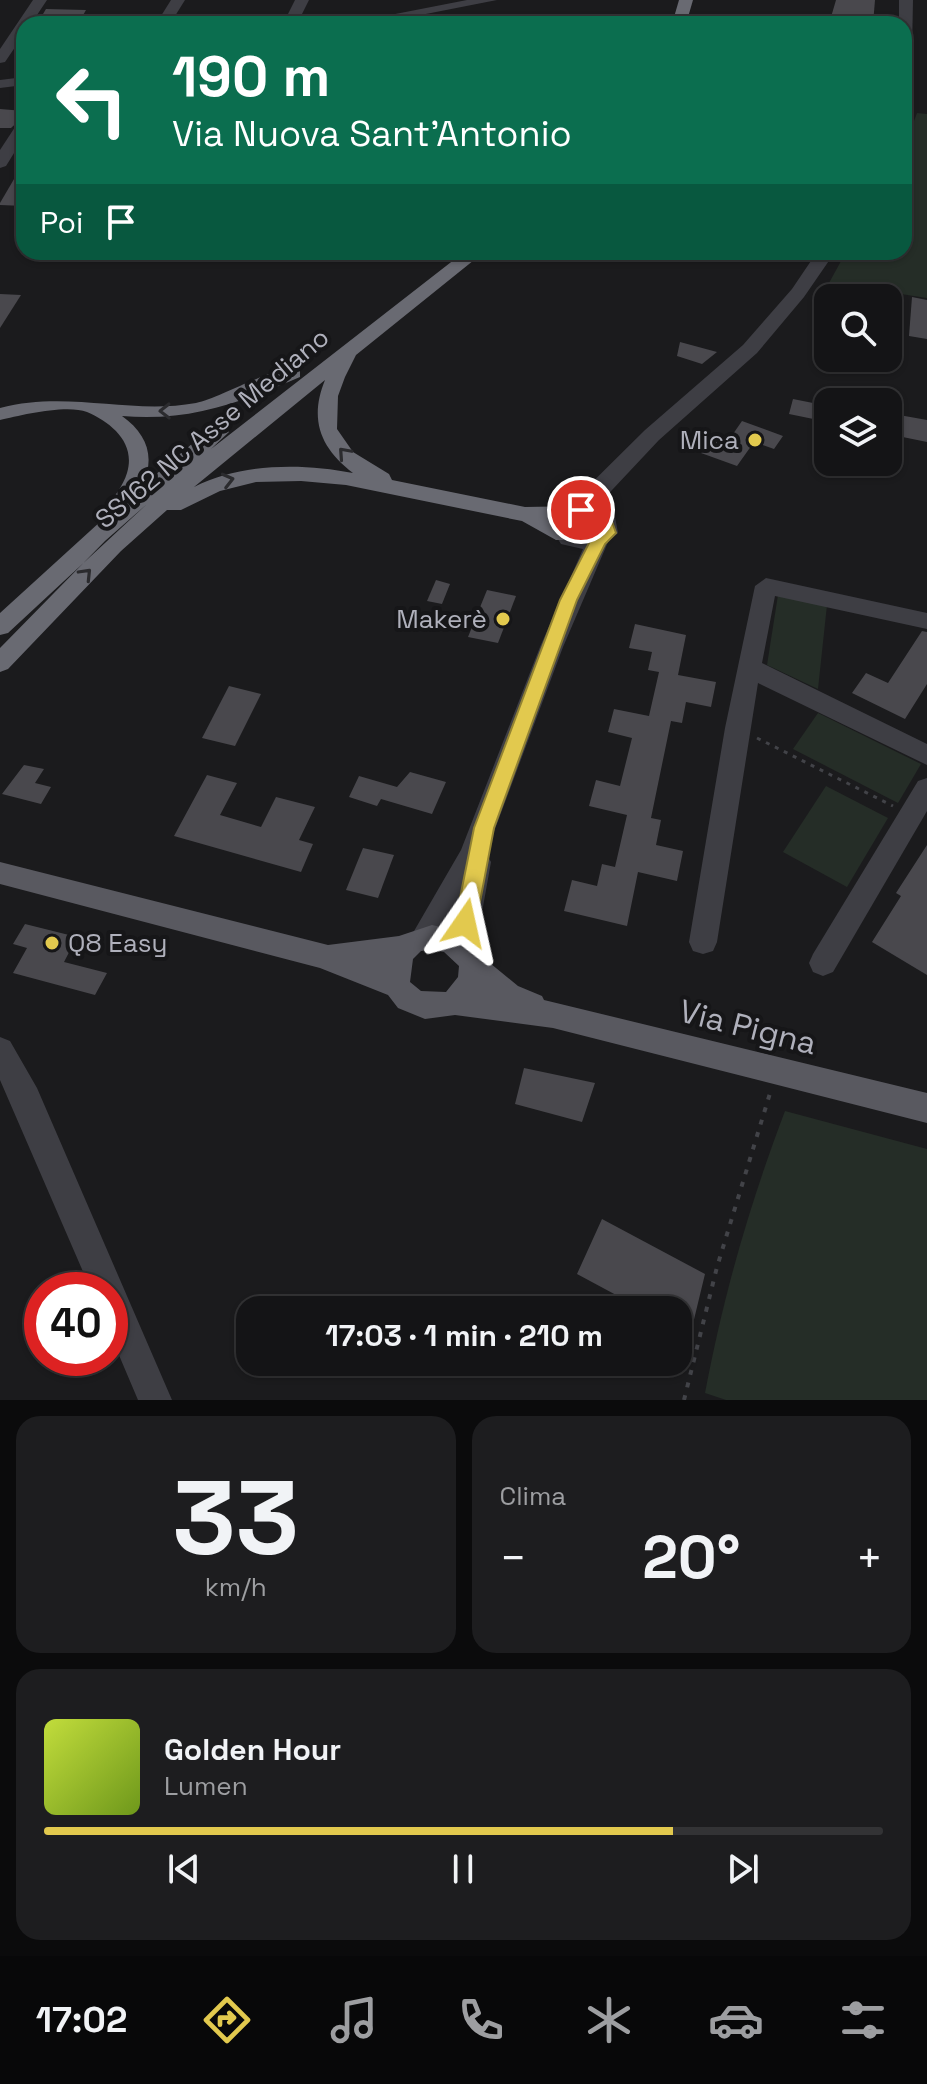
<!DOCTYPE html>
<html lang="it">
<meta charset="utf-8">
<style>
:root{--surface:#141416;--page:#1d1d1f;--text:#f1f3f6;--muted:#9d9ea1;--line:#333335;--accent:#e2c94e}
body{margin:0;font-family:"Space Grotesk",sans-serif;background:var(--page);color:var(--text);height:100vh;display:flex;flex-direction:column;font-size:30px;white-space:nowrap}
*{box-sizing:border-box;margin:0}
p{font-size:26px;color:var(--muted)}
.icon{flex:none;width:44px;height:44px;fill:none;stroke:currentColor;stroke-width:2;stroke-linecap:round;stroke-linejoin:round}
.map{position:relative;height:1400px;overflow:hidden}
.drawer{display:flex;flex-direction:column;gap:16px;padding:16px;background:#0b0b0c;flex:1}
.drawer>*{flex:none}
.top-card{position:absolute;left:16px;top:16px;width:896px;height:244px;border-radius:24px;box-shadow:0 2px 6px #0004,0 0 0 2px var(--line);background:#0b6e4f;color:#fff;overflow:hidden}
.tools{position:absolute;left:814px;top:284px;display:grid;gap:16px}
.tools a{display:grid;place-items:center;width:88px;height:88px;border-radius:16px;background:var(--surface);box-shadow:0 2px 6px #0004,0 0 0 2px var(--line);font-size:40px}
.speed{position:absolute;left:24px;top:1272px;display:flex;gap:16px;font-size:40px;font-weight:700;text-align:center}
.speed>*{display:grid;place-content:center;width:104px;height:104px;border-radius:50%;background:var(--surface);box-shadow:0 2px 6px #0004,0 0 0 2px var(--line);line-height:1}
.speed .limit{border:12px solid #d22;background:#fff;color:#111}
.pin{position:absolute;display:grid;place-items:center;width:68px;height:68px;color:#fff;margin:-34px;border:4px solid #fff;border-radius:50%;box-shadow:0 2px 8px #0007}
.me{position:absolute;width:88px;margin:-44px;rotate:11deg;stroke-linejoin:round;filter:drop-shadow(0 0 6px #0008)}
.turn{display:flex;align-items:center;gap:28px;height:168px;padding:0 24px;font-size:36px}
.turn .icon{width:104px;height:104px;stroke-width:2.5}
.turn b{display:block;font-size:56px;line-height:68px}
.then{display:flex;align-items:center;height:76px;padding:0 24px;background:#0003;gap:16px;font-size:30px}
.big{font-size:60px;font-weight:700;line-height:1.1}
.drawer .card{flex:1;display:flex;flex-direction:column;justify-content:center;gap:12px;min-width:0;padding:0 28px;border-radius:24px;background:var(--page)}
.drawer .dial{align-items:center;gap:0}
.dial b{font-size:104px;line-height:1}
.song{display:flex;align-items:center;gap:24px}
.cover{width:96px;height:96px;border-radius:12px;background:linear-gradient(135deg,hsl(70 70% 55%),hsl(80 70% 35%))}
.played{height:8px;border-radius:4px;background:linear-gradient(90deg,var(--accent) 75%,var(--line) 75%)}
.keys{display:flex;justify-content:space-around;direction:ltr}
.heat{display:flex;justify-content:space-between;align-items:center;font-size:44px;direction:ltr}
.drawer .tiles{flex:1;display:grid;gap:16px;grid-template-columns:1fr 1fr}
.card:last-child{grid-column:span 2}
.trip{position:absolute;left:236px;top:1296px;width:456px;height:80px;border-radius:24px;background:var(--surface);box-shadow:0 2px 6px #0004,0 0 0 2px var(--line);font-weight:700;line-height:80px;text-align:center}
.tabs{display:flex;height:128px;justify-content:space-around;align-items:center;background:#080809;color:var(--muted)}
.tabs .icon{width:56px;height:56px}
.tabs .current{color:var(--accent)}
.tabs b{font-size:36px;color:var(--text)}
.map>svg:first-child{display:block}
.green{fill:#252d27}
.building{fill:#49484d}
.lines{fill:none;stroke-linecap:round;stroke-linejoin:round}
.path-far1{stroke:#424348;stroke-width:3;stroke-dasharray:4 6;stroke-linecap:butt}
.path{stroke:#424348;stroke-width:4;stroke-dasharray:5 8;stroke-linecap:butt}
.minor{fill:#3e3e44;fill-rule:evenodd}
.major{fill:#595960;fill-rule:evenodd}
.highway{fill:#696a72;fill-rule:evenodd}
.oneway{stroke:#2b2b2e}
.route{fill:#e2c94e;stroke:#938333;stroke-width:2}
.poi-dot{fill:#e2c94e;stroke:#161618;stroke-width:3}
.labels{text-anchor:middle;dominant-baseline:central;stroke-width:8;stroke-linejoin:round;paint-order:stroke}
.street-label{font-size:26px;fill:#afb0bb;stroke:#161618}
.poi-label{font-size:26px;fill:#afb0bb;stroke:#161618;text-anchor:end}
.near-street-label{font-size:32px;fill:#afb0bb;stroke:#161618}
</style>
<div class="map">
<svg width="927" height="1400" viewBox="0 0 927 1400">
<rect width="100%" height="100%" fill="#1b1b1d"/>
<g class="green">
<polygon points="917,113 927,114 927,298 829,283 846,252 904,252 904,147"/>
<polygon points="778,595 827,605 818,689 767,665"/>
<polygon points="818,713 921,764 898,803 793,749"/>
<polygon points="826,786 888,818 847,887 783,852"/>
<path d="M785,1111L927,1149V1400H726L705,1393C724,1293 749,1206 785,1111Z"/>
</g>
<g class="building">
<polygon points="836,0 875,0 873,24 829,24"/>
<polygon points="46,9 86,10 78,24 37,24"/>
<polygon points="0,109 24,111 24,116 11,128 0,128"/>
<polygon points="24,162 24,206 0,205 0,203"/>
<polygon points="0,294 21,295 0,328"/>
<polygon points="912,297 927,300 927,339 909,336"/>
<polygon points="680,342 717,352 702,364 677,356"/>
<polygon points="793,399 828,406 828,422 789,414"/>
<polygon points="888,413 927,420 927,442 888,434"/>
<polygon points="742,421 783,436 774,449 754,442 737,466 701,453 711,439 726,444"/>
<polygon points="436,580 450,584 442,604 427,601"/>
<polygon points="487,590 516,596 498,643 468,637"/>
<polygon points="635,624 686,635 678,675 716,682 711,707 686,702 682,723 671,721 651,818 661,820 656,845 683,851 677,881 638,872 627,926 564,911 572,880 597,886 602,864 615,867 627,815 589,806 596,780 620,786 632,738 608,732 614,709 649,716 659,672 648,670 652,652 629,648"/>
<polygon points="922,631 927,632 927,684 905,719 852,693 866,673 888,683"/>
<polygon points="229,686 261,694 235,746 202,738"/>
<polygon points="24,765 44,769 35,783 51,787 41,804 2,794"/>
<polygon points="410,772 446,782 432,814 381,799 377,806 349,797 359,776 397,787"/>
<polygon points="207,775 237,783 220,815 261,827 276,797 315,807 299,840 313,844 301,872 174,836"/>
<polygon points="927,845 927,975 872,942 901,896 896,893"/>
<polygon points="363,848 394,855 378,898 346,890"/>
<polygon points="25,924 77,937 64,962 107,973 95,995 13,973 27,948 13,944"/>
<polygon points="524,1068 595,1083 582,1122 515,1104"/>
<polygon points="602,1219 705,1274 690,1336 678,1329 678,1310 644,1310 577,1274"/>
</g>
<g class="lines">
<polyline class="path-far1" points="757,738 893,806"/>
<polyline class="path" points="684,1400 717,1267 771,1090"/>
<g class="minor">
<polygon points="33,0 47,0 31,24 24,24 24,34 5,62 0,63 0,49"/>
<polygon points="171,0 185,0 170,24 156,24"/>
<polygon points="295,0 309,0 297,24 283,24"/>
<polygon points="467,0 497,0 375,24 344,24"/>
<polygon points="899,0 913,0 911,100 904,104 904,24 899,24"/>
<polygon points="24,77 24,85 0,88 0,80"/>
<polygon points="24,119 24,137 6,166 0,168 0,150 19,121"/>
<path d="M817,252H835L804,297L757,353L659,440L597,506L615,517L618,533L608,542L563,647L486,853L491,862L474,957L464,960L454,957L450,948L452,920L434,947L424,950L414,947L410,938L461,850L540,647L583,549L561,544L549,525L645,430L743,345L792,289ZM579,518L596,525V530L588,535L576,533L572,526Z"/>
<polygon points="766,578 927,613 927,629 775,596 762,663 927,744 927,765 758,683 717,942 713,951 703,954 693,951 689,942 725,728 755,586"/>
<polygon points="927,778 927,811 833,972 823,976 813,972 809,963 813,954 918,781"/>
<polygon points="0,1037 10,1041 37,1088 172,1400 138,1400 110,1334 110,1290 91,1290 0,1080"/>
</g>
<path class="major" d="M0,862L328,945L399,936L432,925L450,929L475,942L485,959L518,986L542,996L544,1000L927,1093V1123L553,1028L455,1015L425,1019L398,1008L388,995L320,968L0,884ZM432,950L444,952L459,966L458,977L446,992L421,991L410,982L413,959L421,951Z"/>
<g class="highway">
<polygon points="679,0 693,0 686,24 672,24"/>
<path d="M464,252H484L356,355L345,377L338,396L337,429L353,452L389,474L392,480L525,507L580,506L584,511L580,516L555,520L575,535L572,540H556L522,521L346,485L301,481L256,482L220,491L181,510H167L121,551L8,669L0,672V648L105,541L147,504L8,633L0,635V613L112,511L108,506C115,495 123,486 127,473C136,443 112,423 87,412C67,404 21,415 0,420V408C68,390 130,415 196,403C222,398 278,363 300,369V377C240,403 188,422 122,416C147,434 156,457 142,486L212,427H226L229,432L211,449ZM325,380C309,419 320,448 353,473C302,463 241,463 194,487Z"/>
</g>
</g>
<defs><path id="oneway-chevron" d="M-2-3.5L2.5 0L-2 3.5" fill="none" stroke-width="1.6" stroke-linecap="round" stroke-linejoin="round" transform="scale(2)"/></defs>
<g class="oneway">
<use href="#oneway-chevron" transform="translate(165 411) rotate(179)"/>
<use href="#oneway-chevron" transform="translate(344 453) rotate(-132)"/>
<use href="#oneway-chevron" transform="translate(228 480) rotate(-14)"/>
<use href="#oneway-chevron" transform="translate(86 574) rotate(-46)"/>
</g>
<polygon class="route" points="581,505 609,513 616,533 605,544 577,600 494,828 476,923 473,930 465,932 458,930 455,923 474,828 560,600 590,541 599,531 596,520 575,514 575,506"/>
<g class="poi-dot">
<circle cx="755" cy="440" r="8"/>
<circle cx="503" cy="619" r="8"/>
<circle cx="52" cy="943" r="8"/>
</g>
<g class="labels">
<g class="street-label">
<text transform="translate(212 428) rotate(-40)">SS162 NC Asse Mediano</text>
</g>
<g class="poi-label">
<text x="739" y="440">Mica</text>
<text x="487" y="619">Makerè</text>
<text x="68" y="943" text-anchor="start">Q8 Easy</text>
</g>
<g class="near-street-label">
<text transform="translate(748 1027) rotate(14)">Via Pigna</text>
</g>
</g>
</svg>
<div class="tools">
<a><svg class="icon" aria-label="search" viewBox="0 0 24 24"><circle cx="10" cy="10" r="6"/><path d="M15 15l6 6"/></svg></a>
<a><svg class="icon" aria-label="layers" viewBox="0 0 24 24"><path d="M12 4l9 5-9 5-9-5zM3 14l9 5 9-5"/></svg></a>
</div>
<div class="speed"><div class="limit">40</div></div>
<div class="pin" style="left:581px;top:510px;background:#d93025"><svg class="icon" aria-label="arrive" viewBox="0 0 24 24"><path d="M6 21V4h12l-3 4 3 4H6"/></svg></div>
<svg class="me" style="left:465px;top:923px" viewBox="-20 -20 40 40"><path d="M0-17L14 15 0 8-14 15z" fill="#e2c94e" stroke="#fff" stroke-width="4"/></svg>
<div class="trip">17:03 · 1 min · 210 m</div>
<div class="top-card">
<div class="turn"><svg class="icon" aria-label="left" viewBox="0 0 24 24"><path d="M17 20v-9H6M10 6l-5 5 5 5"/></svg><div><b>190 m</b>Via Nuova Sant'Antonio</div></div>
<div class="then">Poi<svg class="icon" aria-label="arrive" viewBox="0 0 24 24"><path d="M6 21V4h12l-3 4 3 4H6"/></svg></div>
</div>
</div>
<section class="drawer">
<div class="tiles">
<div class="card dial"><b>33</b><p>km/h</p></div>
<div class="card"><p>Clima</p>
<div class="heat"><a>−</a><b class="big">20°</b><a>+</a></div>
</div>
<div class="card">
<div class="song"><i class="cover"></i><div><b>Golden Hour</b><p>Lumen</p></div></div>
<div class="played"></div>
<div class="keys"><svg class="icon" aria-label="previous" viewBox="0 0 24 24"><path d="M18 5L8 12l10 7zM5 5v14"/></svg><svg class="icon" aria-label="pause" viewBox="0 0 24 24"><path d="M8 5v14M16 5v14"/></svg><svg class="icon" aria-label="next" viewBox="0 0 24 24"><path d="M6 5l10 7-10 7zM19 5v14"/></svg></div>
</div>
</div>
</section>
<nav class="tabs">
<b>17:02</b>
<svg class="icon current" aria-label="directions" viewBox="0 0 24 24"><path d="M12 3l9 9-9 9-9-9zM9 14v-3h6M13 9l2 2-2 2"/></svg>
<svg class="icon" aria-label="music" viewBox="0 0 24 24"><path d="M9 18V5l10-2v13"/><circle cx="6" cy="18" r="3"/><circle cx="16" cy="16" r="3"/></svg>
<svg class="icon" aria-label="phone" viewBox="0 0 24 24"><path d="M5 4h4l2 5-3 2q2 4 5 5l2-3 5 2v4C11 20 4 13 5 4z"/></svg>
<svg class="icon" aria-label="climate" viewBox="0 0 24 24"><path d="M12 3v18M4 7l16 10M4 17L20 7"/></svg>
<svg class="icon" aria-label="car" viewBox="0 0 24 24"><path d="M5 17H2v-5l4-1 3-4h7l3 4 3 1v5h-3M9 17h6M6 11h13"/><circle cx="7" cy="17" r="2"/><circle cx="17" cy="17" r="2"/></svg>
<svg class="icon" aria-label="filters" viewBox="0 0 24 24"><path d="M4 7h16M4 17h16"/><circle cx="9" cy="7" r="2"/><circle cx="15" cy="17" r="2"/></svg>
</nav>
